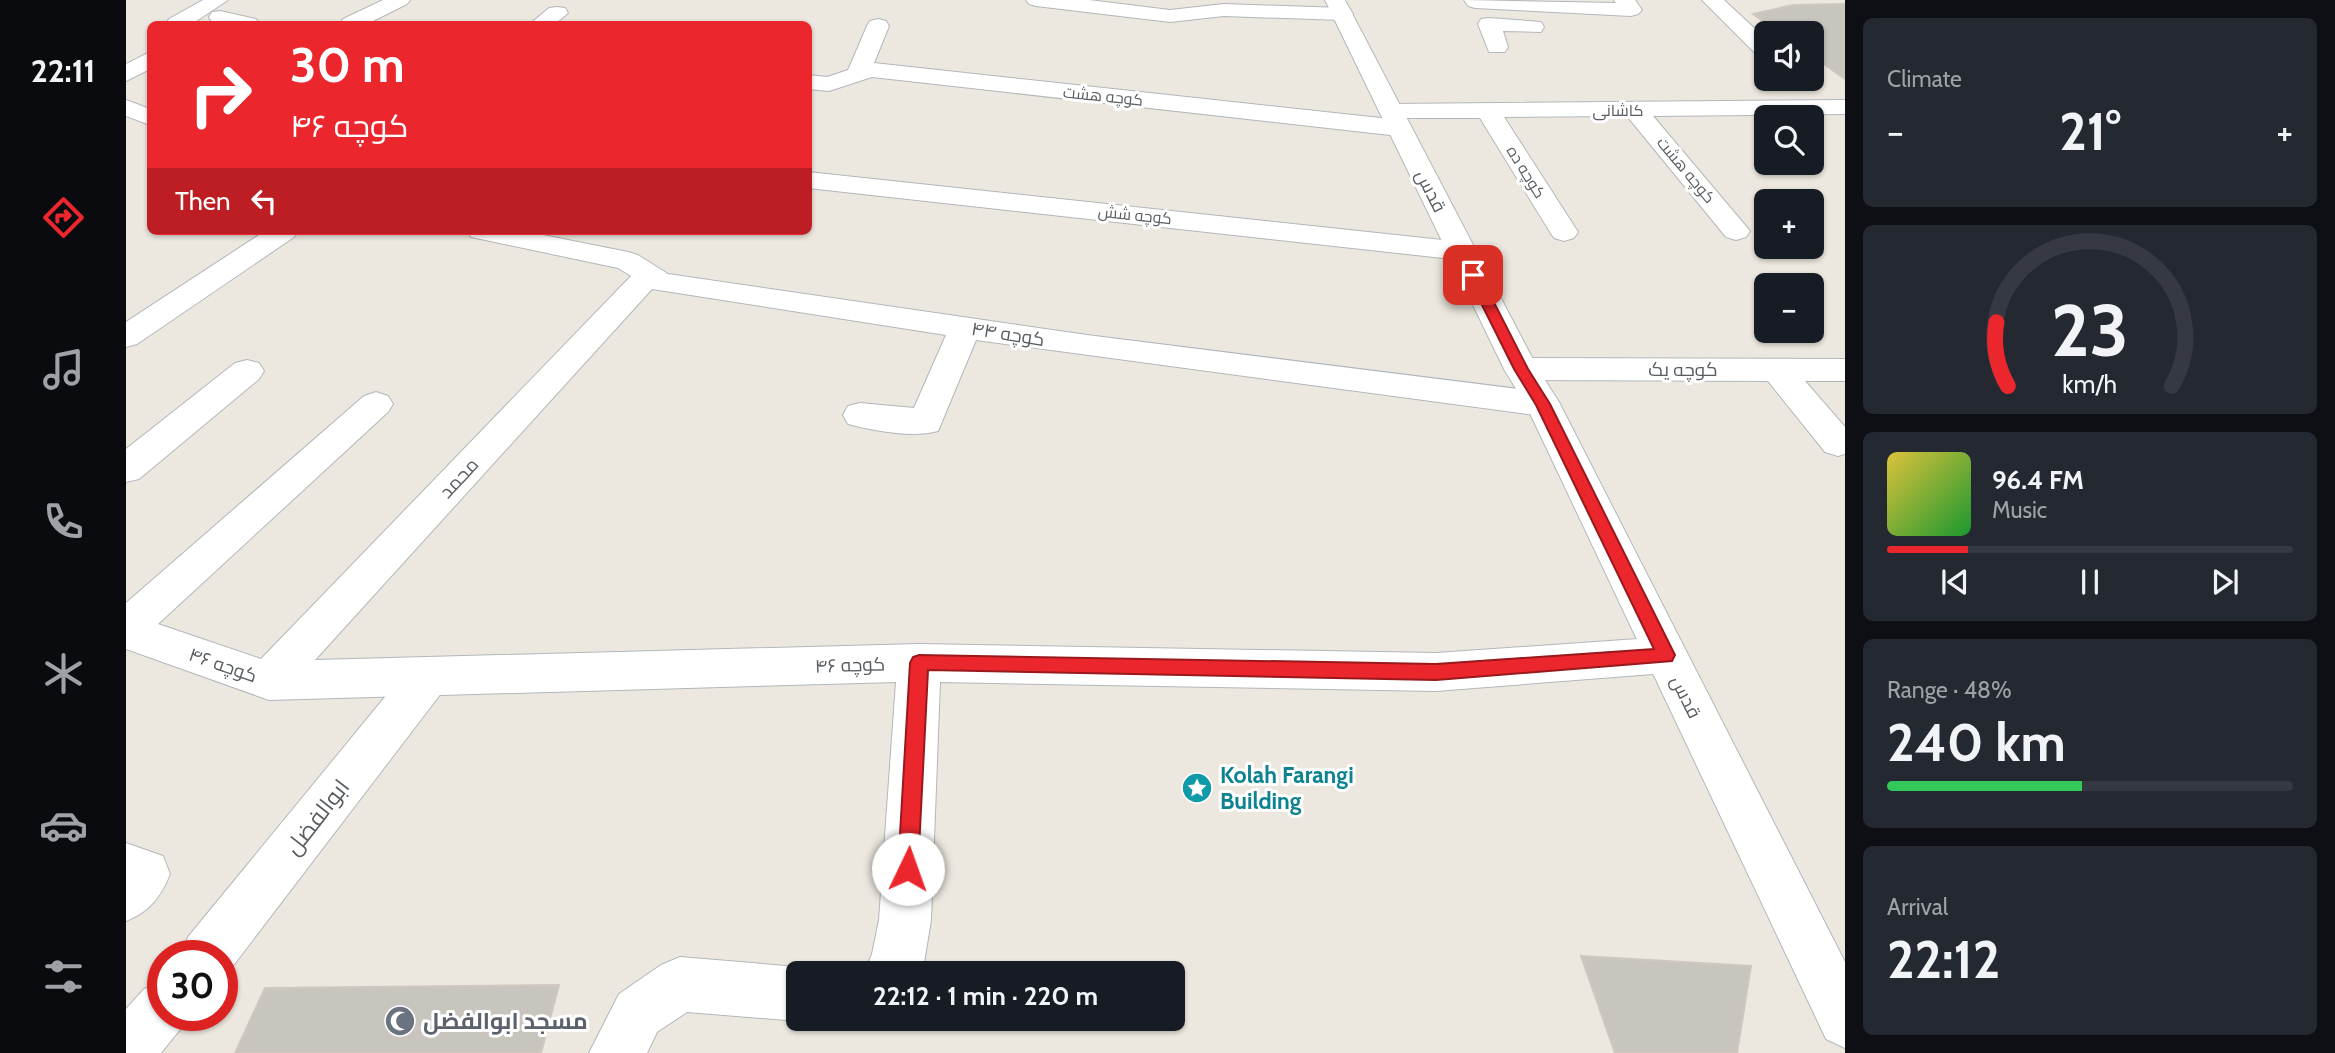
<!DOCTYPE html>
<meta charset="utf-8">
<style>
:root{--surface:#171b24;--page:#242831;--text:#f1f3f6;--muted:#9ea1a6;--line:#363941;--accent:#eb262c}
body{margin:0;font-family:Cabin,Cairo,sans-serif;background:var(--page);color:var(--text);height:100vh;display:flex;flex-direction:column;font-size:26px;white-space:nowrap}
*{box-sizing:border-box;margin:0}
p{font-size:23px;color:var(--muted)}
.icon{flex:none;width:38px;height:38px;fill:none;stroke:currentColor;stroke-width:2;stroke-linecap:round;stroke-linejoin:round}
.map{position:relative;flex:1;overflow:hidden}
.side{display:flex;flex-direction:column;gap:18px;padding:18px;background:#0d0f14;width:490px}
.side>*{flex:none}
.guide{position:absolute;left:21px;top:21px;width:665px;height:214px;border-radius:10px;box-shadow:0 2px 5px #0004;background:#eb262c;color:#fff;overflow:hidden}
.buttons{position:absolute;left:1628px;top:21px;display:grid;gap:14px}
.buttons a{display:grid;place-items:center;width:70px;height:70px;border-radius:10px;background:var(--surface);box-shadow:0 2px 5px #0004;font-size:35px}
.speed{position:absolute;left:21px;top:940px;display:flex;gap:14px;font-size:35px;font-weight:700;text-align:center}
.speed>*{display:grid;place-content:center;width:91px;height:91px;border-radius:50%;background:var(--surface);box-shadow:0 2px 5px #0004;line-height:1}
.speed .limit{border:10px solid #d22;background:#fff;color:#111}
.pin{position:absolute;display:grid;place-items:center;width:60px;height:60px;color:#fff;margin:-30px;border-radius:14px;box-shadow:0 4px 10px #0006}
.me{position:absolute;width:77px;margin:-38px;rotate:3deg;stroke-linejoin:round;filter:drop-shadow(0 0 5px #0008)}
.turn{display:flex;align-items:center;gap:24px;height:147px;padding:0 28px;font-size:32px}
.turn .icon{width:91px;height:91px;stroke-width:2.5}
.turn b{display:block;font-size:49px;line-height:60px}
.then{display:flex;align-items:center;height:66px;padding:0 28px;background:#0003;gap:14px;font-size:26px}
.big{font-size:52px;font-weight:700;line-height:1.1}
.side .widget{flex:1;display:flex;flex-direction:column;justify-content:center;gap:10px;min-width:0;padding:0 24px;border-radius:10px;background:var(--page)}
.side .dial{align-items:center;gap:0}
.dial svg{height:182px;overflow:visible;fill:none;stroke:var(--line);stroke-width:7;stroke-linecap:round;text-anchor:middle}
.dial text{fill:var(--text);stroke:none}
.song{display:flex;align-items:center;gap:21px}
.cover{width:84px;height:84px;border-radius:10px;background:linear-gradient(135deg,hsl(50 70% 55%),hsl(130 70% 35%))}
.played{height:7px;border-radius:4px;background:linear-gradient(90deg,var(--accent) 20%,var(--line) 20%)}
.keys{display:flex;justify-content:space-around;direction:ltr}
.heat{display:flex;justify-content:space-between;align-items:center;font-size:38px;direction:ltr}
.charge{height:10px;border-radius:5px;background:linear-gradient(90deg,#34c759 48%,var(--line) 0)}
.trip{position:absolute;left:660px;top:961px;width:399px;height:70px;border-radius:10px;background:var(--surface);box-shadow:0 2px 5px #0004;font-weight:700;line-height:70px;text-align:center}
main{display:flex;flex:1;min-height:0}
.dock{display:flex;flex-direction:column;width:126px;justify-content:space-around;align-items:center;background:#090b0e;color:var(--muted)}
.dock .icon{width:49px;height:49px}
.dock .selected{color:var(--accent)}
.dock b{font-size:32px;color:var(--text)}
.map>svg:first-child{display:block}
.building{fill:#c8c5be;stroke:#d0c8be;stroke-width:2}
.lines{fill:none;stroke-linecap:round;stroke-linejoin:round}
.street-casing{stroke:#b2b7bb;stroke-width:2}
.secondary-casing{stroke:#b3b8bd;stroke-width:2}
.street{fill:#fff;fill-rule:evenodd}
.secondary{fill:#fff;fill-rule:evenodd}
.route{fill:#eb262c;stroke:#99191d;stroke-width:2}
.labels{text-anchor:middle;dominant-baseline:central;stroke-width:6;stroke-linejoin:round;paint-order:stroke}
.far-street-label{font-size:16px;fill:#585d61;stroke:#fff}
.street-label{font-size:19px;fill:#585d61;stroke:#fff}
.near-culture-label{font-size:23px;font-weight:bold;fill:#0d838f;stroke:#fff;text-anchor:start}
.near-street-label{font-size:23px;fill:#585d61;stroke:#fff}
.near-worship-label{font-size:23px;font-weight:bold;fill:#5b616d;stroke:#fff;text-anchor:start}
</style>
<main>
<nav class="dock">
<b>22:11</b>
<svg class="icon selected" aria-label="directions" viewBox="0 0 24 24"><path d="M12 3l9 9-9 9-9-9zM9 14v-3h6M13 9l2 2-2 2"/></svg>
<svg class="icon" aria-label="music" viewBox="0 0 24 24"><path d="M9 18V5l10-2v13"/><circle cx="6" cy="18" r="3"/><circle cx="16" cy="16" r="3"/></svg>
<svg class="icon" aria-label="phone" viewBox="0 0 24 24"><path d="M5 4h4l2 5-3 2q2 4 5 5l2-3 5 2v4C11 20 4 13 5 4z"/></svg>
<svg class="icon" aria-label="climate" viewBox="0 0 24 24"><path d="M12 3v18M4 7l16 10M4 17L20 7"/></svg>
<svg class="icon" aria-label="car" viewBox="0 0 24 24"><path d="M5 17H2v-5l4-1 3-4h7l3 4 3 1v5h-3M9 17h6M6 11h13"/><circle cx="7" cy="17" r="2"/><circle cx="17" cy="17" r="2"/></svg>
<svg class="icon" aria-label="filters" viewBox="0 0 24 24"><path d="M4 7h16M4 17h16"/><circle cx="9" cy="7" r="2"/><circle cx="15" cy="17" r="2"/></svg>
</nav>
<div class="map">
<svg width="1719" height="1053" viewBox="0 0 1719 1053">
<rect width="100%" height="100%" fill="#ece8df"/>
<g class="building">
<polygon points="1719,4 1719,79 1685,55 1685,33 1654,33 1627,14 1667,5"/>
<polygon points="1455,956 1625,966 1611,1053 1489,1053"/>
<polygon points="433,985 415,1053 109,1053 139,988"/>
</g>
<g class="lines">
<g class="street-casing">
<g id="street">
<polygon points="257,0 284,0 281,4 241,24 214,24 217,19"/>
<polygon points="900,0 963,0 1044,10 1098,4 1216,8 1224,9 1227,14 1224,19 1216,20 1098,16 1044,22 910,6 903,4"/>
<polygon points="1338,0 1490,3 1488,0 1509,0 1516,10 1512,14 1505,16 1349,8 1342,6"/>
<polygon points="1576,0 1598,0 1640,39 1640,58 1632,56"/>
<polygon points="431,7 439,8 442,13 429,24 404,24 423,8"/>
<polygon points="94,11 130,19 133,24 98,24 86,22 83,17 86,12"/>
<polygon points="1363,18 1415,22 1418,27 1415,32 1377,31 1382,47 1379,52 1363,52 1352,24 1355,19"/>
<polygon points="752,19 760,21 763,26 748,63 1273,120 1282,123 1286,128 1282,133 1273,136 746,77 703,91 682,89 682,75 701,77 722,70 741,26 744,21"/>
<polygon points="0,100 24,109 24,125 0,116"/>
<polygon points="1719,100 1719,114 1527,116 1624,231 1620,237 1610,240 1600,237 1501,116 1378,117 1452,232 1448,238 1438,241 1428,238 1424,232 1354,118 1265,118 1256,116 1253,111 1256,106 1265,104"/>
<polygon points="682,172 1335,242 1345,245 1350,251 1345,257 1335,260 682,188"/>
<polygon points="139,231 172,231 168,237 11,344 0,347 0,322"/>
<path d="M341,231H397L502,252L512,255L542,274L961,335L1417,392L1429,396L1434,404L1429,412L1417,416L850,340L812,431C787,438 748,431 722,424L717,415L722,406L734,403L788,408L820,335L526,289L189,660L793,644L1310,653L1540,637L1555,642L1561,655L1555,668L1540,673L1310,691L814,682L805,920L797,969L795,973H738L746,954L753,920L770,682L143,700L0,649V603L238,396L250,392L262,396L267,404L262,412L32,624L135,659L505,276L492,268L345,237Z"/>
<polygon points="1395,358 1719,359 1719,381 1679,381 1719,427 1719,454 1712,456 1699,452 1642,381 1395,380 1383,377 1378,369 1383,361"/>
<polygon points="121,360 133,363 138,371 133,379 13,479 0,482 0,449 109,363"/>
<path d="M0,843L37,856L44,874C35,897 23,912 0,921Z"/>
<polygon points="554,957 672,967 687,973 672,973 672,1018 678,1018 672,1021 561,1012 531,1032 521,1053 463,1053 493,994 535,965"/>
</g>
</g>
<g class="secondary-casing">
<g id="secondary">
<polygon points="77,0 102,0 66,24 40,24 43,19"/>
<polygon points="1199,0 1219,0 1411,367 1434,404 1719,962 1719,1048 1700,1039 1400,405 1378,369"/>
<polygon points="24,52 24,69 0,81 0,64"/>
<polygon points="301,659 316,664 323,678 316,692 100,975 96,976 96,956 55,956 62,937 286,664"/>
<polygon points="37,981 37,1015 61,1015 56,1027 35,1053 0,1053 0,1009 18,989"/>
</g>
</g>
<use href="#street" class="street"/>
<use href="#secondary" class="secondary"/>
</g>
<polygon class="route" points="1347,271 1354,275 1402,369 1424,404 1549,655 1546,661 1310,680 802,670 792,869 789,876 782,879 775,876 772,869 784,663 787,657 793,655 1310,664 1528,649 1410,405 1388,369 1341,275"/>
<defs>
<g id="sight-disc" transform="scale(1.575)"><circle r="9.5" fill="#0f9aa8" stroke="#fff"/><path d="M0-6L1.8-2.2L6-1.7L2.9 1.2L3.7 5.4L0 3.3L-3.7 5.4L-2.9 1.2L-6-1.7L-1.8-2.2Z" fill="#fff"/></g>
<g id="mosque-disc" transform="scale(1.575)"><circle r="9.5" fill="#6b7280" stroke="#fff"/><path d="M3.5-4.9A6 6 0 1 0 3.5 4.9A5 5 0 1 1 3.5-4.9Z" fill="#fff"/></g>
</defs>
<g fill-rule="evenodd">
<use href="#sight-disc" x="1071" y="788"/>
<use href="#mosque-disc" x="274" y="1021"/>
</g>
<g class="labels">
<g class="far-street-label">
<text transform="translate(977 96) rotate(6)">کوچه هشت</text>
<text x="1492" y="110">کاشانی</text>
<text transform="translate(1560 170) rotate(50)">کوچه هشت</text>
<text transform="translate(1400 172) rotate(58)">کوچه ده</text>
<text transform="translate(1009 215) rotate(6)">کوچه شش</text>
</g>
<g class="street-label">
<text transform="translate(1305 191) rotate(63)">قدس</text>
<text transform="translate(882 334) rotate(9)">کوچه ۴۴</text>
<text x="1557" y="369">کوچه یک</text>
<text transform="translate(333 478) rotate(-47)">محمد</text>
<text transform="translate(97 665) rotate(19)">کوچه ۴۶</text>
<text transform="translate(724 665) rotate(-2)">کوچه ۴۶</text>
<text transform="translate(1560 697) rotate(64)">قدس</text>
</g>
<g class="near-culture-label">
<text x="1094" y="775">Kolah Farangi<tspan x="1094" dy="26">Building</tspan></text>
</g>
<g class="near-street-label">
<text transform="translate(191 817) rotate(-52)">ابوالفضل</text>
</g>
<g class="near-worship-label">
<text x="297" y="1021">مسجد ابوالفضل</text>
</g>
</g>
</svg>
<div class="buttons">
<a><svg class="icon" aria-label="sound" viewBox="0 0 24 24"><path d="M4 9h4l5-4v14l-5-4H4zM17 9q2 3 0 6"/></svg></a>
<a><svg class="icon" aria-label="search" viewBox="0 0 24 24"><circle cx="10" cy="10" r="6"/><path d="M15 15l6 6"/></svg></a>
<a>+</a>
<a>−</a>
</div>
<div class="speed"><div class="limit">30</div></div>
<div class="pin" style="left:1347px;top:275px;background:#d93025"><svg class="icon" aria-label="arrive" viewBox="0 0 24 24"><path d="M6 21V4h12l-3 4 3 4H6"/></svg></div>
<svg class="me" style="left:782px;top:869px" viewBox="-20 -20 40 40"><circle r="19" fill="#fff"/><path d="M0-13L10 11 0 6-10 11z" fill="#eb262c"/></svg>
<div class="trip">22:12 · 1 min · 220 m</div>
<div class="guide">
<div class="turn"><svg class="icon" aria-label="right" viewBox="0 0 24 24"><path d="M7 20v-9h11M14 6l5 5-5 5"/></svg><div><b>30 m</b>کوچه ۴۶</div></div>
<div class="then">Then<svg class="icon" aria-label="left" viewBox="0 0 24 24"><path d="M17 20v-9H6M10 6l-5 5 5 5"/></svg></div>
</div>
</div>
<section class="side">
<div class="widget"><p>Climate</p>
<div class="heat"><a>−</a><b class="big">21°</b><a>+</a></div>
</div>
<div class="widget dial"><svg viewBox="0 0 100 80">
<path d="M14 69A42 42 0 1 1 86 69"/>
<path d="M14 69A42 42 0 0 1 9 41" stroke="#eb262c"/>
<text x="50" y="56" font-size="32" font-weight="700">23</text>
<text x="50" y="72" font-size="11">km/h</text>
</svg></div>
<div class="widget">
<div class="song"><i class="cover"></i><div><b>96.4 FM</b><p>Music</p></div></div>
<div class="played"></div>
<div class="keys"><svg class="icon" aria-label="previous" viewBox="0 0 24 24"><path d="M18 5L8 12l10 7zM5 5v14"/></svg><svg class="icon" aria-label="pause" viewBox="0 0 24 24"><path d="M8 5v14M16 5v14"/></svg><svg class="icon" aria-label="next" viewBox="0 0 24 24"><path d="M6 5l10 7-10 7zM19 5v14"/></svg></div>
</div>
<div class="widget"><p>Range · 48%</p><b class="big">240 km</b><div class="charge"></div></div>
<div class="widget"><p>Arrival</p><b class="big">22:12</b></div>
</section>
</main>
